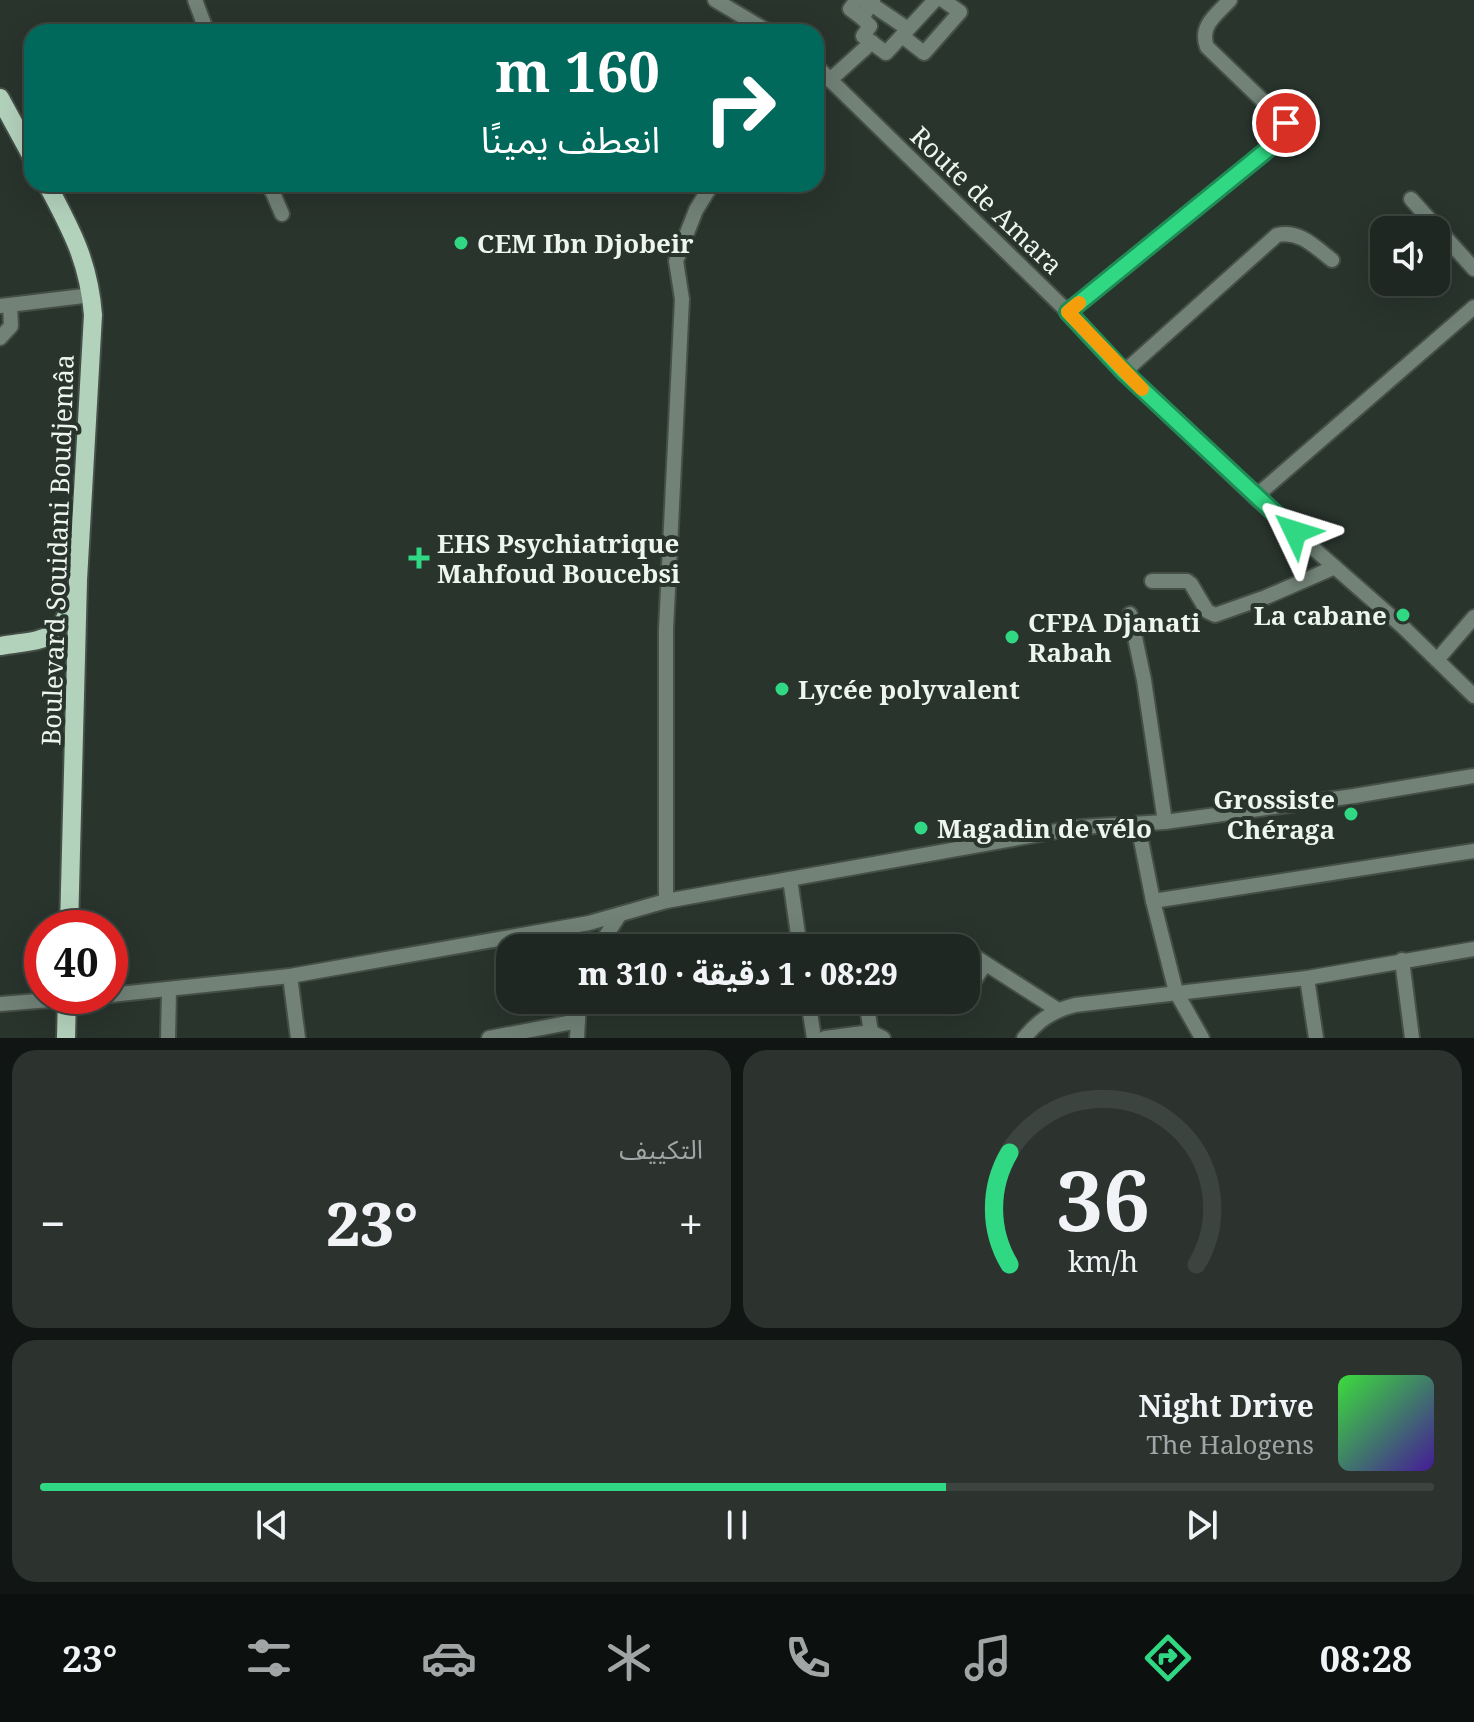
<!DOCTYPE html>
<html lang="ar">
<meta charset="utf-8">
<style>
:root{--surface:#1f2722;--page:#2c332f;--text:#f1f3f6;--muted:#a1a5a5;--line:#3c4440;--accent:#30d883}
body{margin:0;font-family:"Noto Serif","Noto Sans Arabic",serif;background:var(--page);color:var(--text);direction:rtl;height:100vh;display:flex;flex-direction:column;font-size:30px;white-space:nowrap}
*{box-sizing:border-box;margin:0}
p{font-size:26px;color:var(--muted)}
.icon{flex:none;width:44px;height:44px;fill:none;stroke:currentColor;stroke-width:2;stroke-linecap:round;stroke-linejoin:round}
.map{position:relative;height:1038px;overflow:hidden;direction:ltr}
.side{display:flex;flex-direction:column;gap:12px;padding:12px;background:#111513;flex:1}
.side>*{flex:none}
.guide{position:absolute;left:24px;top:24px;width:800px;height:168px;border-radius:24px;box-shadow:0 8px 32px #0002,0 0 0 2px var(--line);direction:rtl;background:#00695c;color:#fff;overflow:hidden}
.buttons{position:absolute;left:1370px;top:216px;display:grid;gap:16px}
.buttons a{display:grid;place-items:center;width:80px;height:80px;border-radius:16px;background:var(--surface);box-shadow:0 8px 32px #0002,0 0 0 2px var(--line);font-size:40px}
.speed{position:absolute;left:24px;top:910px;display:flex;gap:16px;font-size:40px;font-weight:700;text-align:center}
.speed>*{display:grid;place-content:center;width:104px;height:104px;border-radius:50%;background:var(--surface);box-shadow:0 8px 32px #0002,0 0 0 2px var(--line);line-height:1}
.speed .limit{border:12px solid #d22;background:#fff;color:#111}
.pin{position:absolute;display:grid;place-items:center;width:68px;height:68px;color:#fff;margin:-34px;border:4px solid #fff;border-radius:50%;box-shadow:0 2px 8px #0007}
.me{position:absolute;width:88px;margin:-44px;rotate:311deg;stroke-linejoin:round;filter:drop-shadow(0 0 6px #0008)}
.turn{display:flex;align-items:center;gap:28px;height:168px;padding:0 32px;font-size:36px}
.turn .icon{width:104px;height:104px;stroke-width:2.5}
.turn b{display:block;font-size:56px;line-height:68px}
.big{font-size:60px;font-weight:800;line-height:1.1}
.side .tile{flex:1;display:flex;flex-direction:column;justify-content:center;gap:12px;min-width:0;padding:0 28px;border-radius:24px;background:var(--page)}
.side .dial{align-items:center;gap:0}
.dial svg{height:208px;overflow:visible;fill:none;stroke:var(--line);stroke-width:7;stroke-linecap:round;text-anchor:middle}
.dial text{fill:var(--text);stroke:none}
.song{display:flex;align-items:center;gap:24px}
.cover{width:96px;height:96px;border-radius:12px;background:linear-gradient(135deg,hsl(120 70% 55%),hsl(260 70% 35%))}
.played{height:8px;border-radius:4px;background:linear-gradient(90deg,var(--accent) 65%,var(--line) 65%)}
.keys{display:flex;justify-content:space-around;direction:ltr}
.heat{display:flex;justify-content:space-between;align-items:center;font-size:44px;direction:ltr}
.side .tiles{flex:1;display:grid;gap:12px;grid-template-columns:1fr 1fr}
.tile:last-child{grid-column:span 2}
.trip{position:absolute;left:496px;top:934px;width:484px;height:80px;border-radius:24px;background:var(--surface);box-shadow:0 8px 32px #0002,0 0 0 2px var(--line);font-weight:800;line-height:80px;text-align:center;direction:rtl}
.tab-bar{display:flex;height:128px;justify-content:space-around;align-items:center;background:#0c100e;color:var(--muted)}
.tab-bar .icon{width:56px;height:56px}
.tab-bar .current{color:var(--accent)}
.tab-bar b{font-size:36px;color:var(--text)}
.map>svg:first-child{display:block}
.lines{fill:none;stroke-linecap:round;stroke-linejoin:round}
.minor-casing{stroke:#454f48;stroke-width:18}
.major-casing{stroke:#454f48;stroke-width:22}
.minor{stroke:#728277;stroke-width:14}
.major{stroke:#b3d2bc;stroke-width:18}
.route-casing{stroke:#1f8c55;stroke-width:20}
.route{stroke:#30d883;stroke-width:14}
.slow{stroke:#f59e0b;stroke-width:14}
.poi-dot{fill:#30d883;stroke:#29342d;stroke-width:3}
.labels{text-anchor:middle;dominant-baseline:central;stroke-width:8;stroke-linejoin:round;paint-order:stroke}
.street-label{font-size:26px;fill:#eef5f0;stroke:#29342d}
.poi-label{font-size:26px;font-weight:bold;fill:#eef5f0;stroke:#29342d;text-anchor:start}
</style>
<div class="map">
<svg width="1474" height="1038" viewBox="0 0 1474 1038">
<rect width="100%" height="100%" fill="#29342d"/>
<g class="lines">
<g class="minor-casing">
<g id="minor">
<polyline points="195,0 207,32"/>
<polyline points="715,0 769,32"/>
<polyline points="857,0 850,9 862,18"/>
<polyline points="865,0 908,29"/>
<polyline points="873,0 862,18 870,26 863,36 886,53 935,0"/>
<polyline points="902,36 924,53 960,12 943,0"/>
<polyline points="816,66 1068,312 1124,372 1255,497 1402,626 1474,696"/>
<polyline points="830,80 872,42"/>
<polyline points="269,184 282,214"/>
<polyline points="1411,199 1474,269"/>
<polyline points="0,306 92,295"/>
<path d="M1068,312L1284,136L1286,123L1207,47C1199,26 1216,15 1230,0"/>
<polyline points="0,338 11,326 10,305"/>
<path d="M1124,372L1277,235C1300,230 1315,247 1332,260"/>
<polyline points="1255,497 1474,307"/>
<polyline points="1152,581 1187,581 1191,584 1207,611 1215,615 1266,597 1335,567"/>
<polyline points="1130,614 1144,680 1165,822"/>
<polyline points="1437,660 1474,617"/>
<polyline points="1138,825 1153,901 1176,992 1202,1038"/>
<polyline points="790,879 800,948"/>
<polyline points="666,901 666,630 682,299 676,261 696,210 712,184"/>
<polyline points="1153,901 1474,851"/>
<polyline points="598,948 620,914"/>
<polyline points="966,951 1058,1010"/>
<polyline points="1402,960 1412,1038"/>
<polyline points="290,976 298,1038"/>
<polyline points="1307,978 1316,1038"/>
<polyline points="966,988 968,990 985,964"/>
<polyline points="110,995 290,976 589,923 666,901 1080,827 1165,822 1354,796 1474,776"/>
<polyline points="808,1000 814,1038"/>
<polyline points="866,1001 872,1038"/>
<polyline points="0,1004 100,996"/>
<polyline points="168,1038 169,990"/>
<polyline points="489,1038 578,1021"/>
<polyline points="577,1038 579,1000"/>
<polyline points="825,1038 871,1032 883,1038"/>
<path d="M1024,1038C1039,1020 1052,1011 1075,1005L1307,978L1474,949"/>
</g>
</g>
<g class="major-casing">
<g id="major">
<polyline points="0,98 32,157"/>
<path d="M47,184C71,229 89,262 93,315L78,580L69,928"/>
<path d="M0,646C42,639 60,644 73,598"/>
<polyline points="66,1038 67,996"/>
</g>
</g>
<use href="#minor" class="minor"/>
<use href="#major" class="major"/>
</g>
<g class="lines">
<g class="route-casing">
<polyline id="route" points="1286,123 1284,136 1068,312 1124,372 1295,532"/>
</g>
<use href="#route" class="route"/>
<polyline class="slow" points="1079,303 1068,312 1142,389"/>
</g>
<g class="poi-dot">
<circle cx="461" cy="243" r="8"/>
<path d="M415 546h8v8h8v8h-8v8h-8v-8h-8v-8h8z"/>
<circle cx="1403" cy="615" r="8"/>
<circle cx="1012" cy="637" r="8"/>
<circle cx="782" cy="689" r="8"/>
<circle cx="1351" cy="814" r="8"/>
<circle cx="921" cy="828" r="8"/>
</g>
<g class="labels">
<g class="street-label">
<text transform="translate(987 200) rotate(44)">Route de Amara</text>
<text transform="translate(57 550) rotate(-88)">Boulevard Souidani Boudjemâa</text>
</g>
<g class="poi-label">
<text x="477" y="243">CEM Ibn Djobeir</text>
<text x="437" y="543">EHS Psychiatrique<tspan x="437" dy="30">Mahfoud Boucebsi</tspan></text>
<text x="1387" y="615" text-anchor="end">La cabane</text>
<text x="1028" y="622">CFPA Djanati<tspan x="1028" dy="30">Rabah</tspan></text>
<text x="798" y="689">Lycée polyvalent</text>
<text x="1335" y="799" text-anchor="end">Grossiste<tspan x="1335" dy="30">Chéraga</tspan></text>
<text x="937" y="828">Magadin de vélo</text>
</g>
</g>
</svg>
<div class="buttons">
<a><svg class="icon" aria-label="sound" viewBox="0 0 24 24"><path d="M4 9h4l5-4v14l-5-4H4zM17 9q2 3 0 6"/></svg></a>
</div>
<div class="speed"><div class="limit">40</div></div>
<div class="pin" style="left:1286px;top:123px;background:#d93025"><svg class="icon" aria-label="arrive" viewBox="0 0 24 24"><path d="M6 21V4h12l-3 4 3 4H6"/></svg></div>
<svg class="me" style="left:1295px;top:532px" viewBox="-20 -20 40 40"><path d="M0-17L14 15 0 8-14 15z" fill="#30d883" stroke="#fff" stroke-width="4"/></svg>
<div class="trip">08:29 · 1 دقيقة · 310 m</div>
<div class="guide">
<div class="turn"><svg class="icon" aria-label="right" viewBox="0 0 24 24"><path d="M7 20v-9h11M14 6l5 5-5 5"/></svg><div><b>160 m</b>انعطف يمينًا</div></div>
</div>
</div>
<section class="side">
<div class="tiles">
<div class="tile dial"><svg viewBox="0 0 100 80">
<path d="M14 69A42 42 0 1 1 86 69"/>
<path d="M14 69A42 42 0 0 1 14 26" stroke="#30d883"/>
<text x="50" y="56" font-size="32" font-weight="700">36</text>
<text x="50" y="72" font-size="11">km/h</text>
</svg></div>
<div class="tile"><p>التكييف</p>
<div class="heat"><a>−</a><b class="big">23°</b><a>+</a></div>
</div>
<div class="tile">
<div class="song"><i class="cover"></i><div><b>Night Drive</b><p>The Halogens</p></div></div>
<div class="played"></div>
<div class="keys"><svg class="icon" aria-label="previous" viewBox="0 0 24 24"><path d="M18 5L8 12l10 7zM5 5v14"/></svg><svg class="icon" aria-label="pause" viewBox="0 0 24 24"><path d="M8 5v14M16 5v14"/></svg><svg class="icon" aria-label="next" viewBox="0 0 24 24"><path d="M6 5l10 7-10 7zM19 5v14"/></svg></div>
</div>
</div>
</section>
<nav class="tab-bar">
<b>08:28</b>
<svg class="icon current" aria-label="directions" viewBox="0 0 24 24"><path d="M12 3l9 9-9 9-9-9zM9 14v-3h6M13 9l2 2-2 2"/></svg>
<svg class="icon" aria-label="music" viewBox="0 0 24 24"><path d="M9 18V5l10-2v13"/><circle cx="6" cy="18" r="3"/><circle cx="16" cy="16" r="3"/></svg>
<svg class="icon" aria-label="phone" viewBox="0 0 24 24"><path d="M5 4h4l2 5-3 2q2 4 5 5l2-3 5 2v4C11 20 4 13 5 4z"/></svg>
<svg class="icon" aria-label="climate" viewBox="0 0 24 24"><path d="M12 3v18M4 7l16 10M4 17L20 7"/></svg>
<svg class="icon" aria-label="car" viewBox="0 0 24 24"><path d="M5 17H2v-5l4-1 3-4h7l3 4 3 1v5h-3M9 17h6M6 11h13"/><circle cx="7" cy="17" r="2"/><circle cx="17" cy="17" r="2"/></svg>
<svg class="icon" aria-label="filters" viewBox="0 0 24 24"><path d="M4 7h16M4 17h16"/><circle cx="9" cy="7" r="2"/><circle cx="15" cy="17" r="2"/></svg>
<b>23°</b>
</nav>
